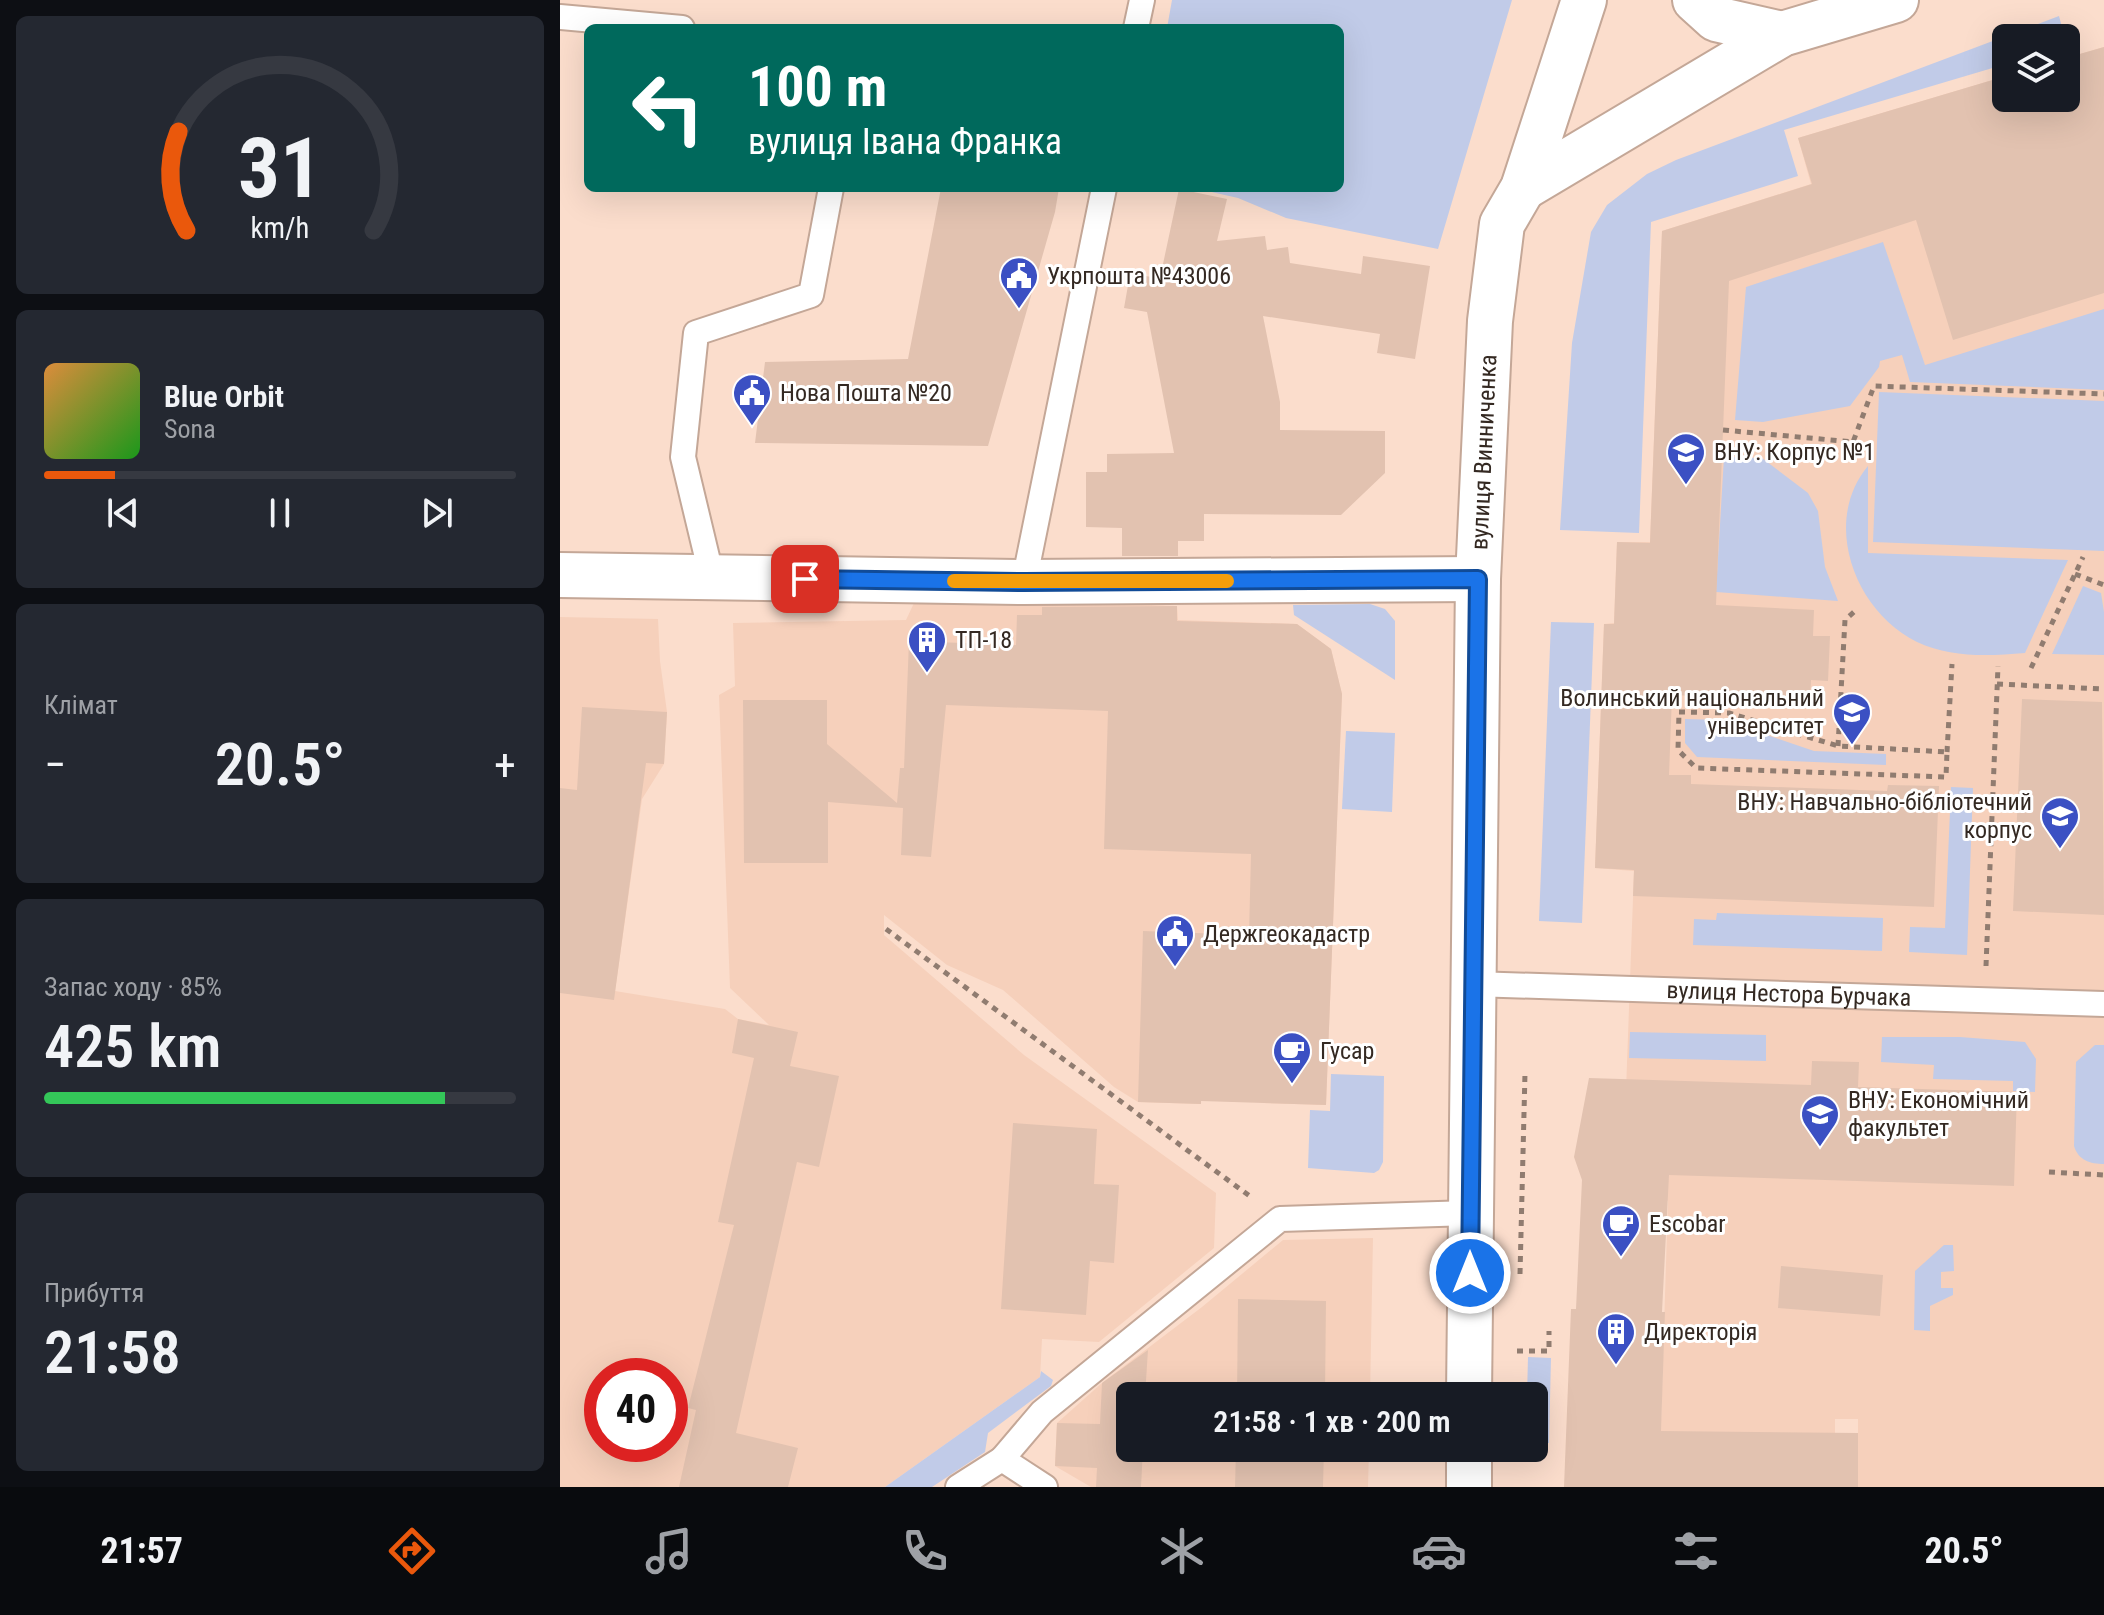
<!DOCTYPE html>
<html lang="uk">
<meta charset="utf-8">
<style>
:root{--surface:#171b24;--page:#242831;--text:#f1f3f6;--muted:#9ea1a6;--line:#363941;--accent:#ea580c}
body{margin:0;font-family:"Roboto Condensed",sans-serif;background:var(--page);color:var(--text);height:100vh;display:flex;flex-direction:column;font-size:30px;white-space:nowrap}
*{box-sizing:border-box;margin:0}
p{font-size:26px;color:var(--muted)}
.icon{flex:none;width:44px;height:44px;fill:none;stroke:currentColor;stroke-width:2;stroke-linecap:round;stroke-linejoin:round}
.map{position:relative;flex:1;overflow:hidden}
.drawer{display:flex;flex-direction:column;gap:16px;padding:16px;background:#0d0f14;width:560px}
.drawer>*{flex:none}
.hud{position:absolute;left:24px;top:24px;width:760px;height:168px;border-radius:12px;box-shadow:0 8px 32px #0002;background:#00695c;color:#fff;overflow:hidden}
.buttons{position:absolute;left:1432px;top:24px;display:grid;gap:16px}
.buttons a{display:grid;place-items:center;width:88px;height:88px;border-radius:12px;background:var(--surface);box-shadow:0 8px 32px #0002;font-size:40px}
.speed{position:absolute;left:24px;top:1358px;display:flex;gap:16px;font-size:40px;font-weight:700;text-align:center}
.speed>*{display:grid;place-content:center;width:104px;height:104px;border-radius:50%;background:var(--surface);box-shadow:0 8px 32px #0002;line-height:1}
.speed .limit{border:12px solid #d22;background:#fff;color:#111}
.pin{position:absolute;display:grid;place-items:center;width:68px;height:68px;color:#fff;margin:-34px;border-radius:16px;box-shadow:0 4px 12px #0006}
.me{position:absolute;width:88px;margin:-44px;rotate:0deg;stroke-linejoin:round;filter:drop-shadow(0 0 6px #0008)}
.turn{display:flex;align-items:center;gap:28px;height:168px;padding:0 32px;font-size:36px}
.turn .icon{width:104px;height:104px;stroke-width:2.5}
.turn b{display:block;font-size:56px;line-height:68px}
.big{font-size:60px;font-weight:600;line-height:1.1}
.drawer .tile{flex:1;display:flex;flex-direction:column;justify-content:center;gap:12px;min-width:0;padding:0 28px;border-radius:12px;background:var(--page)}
.drawer .dial{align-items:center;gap:0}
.dial svg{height:208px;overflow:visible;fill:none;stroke:var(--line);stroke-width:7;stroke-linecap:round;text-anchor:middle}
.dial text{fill:var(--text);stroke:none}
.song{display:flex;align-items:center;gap:24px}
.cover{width:96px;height:96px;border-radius:12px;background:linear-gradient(135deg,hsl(30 70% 55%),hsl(120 70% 35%))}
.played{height:8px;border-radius:4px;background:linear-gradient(90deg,var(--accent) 15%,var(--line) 15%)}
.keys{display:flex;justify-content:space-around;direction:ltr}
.heat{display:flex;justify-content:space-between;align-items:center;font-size:44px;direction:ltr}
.charge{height:12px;border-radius:6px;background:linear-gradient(90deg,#34c759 85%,var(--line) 0)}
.trip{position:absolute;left:556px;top:1382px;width:432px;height:80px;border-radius:12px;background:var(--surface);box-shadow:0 8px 32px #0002;font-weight:600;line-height:80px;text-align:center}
.menu{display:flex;height:128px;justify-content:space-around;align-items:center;background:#090b0e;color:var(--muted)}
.menu .icon{width:56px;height:56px}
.menu .selected{color:var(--accent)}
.menu b{font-size:36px;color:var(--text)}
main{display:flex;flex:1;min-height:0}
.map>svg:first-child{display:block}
.built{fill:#f6d0bb;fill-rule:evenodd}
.green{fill:#c1cbe8}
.building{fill:#e2c2b0}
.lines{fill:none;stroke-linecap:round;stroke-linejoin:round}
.lane-casing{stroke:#c4a797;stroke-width:28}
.street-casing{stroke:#c4a797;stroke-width:48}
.secondary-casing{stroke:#c4a797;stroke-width:48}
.path{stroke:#907c70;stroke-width:5;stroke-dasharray:6 6;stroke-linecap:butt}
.lane{stroke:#fff;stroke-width:24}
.street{stroke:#fff;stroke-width:44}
.secondary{stroke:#fff;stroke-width:44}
.route-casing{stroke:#114b97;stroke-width:20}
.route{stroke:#1a73e8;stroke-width:14}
.slow{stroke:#f59e0b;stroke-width:14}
.labels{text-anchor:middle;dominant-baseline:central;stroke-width:6;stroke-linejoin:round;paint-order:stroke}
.poi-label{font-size:24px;fill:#342922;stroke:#fff;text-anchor:start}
.street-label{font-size:24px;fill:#342922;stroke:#fff}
</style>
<main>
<section class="drawer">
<div class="tile dial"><svg viewBox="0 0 100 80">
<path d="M14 69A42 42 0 1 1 86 69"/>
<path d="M14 69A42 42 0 0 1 11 31" stroke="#ea580c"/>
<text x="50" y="56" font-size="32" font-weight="700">31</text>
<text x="50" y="72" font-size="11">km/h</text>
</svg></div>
<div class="tile">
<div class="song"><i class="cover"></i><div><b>Blue Orbit</b><p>Sona</p></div></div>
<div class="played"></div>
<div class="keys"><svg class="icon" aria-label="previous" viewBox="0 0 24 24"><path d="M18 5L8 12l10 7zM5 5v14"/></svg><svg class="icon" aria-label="pause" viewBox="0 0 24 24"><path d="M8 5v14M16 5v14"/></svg><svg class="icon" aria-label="next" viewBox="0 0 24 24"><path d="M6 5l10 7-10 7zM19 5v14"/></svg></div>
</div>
<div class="tile"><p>Клімат</p>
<div class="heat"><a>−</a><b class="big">20.5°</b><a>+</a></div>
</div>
<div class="tile"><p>Запас ходу · 85%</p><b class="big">425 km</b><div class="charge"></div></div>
<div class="tile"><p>Прибуття</p><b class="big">21:58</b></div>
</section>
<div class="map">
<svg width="1544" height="1487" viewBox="0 0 1544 1487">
<rect width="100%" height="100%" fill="#fbddcc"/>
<g class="built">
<polygon points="1544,47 1544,1487 1298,1487 1298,1419 1275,1419 1275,1433 1100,1453 1108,1201 1063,1173 1074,871 1035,868 1044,624 1054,623 1057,542 1090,542 1102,231 1251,184 1238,138 1446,76 1446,98 1506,98 1506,58"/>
<path d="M482,601L617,606L618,620L737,624L771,649L782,694L766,1105L702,1103L642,1086L641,1104L578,1102L554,1087L443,990L387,965L324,915V935L464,1055L656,1193L654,1248L539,1342L482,1339L480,1377L325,1487H0V617L98,619L100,661L107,712L104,764L82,799L55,991L165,1009L178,1019L209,1025L170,988L159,695L175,686L173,623L346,620L354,603L481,605ZM42,1376H110V1444H42Z"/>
<polygon points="813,1238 810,1396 570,1396 570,1448 809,1448 808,1487 531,1487 495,1466 497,1423 542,1383 642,1307 723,1240"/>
</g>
<g class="green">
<polygon points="612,0 952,0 878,249 726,218 678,198 634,188 780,188 780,28 607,28"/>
<polygon points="1499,16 1505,38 1446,38 1446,64 1224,130 1238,176 1091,222 1079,533 1000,530 1012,343 1031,232 1047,205 1087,174 1116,160"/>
<polygon points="1323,242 1365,365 1544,309 1544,390 1350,382 1342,355 1320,361 1319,367 1290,406 1203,422 1175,420 1186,287"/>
<polygon points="1319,392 1544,401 1544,551 1313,542"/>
<polygon points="1164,457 1202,458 1248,493 1258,511 1265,567 1278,601 1156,592"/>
<path d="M1308,466V553L1508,560L1465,653C1428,656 1391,658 1357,642C1295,612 1261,522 1308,466Z"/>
<polygon points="1523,586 1541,593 1544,612 1544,655 1492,654"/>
<polygon points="810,604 825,609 835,621 835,680 734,615 733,605"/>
<polygon points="991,622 1034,623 1022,923 979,921"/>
<polygon points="1125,719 1163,720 1254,751 1326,754 1326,765 1137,757 1125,743"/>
<polygon points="786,731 835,733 832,812 782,809"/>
<polygon points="1391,787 1413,788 1407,955 1349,952 1350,927 1385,928"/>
<polygon points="1157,913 1323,918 1322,951 1133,945 1134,919 1156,920"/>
<polygon points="1070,1032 1206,1035 1206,1061 1069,1058"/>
<polygon points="1322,1037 1400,1037 1465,1042 1476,1059 1475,1092 1453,1091 1453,1081 1373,1079 1374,1065 1321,1062"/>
<path d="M1535,1045H1544V1164C1530,1164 1518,1160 1514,1146L1516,1062Z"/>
<polygon points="771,1074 824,1076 823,1162 819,1170 814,1173 748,1168 750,1110 770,1111"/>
<polygon points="1384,1245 1393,1245 1394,1271 1381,1272 1381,1288 1393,1288 1393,1295 1370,1306 1370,1331 1354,1330 1355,1271"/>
<polygon points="968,1357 991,1358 989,1443 980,1443 980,1436 974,1435 974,1396 967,1396"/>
<polygon points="481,1371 493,1380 491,1386 428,1433 425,1452 372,1487 325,1487 480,1377"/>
</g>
<g class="building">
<polygon points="1544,47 1544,293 1393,340 1356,220 1169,281 1156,605 1254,610 1253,636 1270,636 1268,681 1251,680 1250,701 1112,695 1109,775 1131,775 1131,784 1327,791 1328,785 1379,786 1374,907 1073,896 1074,870 1035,868 1044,624 1054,624 1057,542 1090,543 1102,231 1252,184 1238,138 1446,76 1446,98 1506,98 1506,58"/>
<polygon points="381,188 499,188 495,212 428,446 195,443 205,362 348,359"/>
<polygon points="619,189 667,199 657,241 705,236 707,250 728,247 730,263 801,274 803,256 870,266 855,359 817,353 820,334 703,316 720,402 720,430 825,431 825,473 781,515 644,514 644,541 618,541 618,556 562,556 562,528 526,527 526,472 547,472 547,454 614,453 587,312 564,308 570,274 600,278"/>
<polygon points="617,606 617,621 737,624 771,649 782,694 766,1105 641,1101 641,1104 578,1102 583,931 689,935 691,854 544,849 548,711 386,705 371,857 341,855 343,808 268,802 268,863 184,863 183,700 267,700 267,744 337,803 340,768 344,768 349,641 456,645 457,615 482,615 482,607"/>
<polygon points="1462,699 1542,702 1544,915 1453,911"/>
<polygon points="22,707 107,712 104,764 86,763 54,1000 0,993 0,788 17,790"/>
<polygon points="178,1019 238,1032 230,1066 279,1076 259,1167 237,1162 176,1433 238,1448 228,1487 119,1487 136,1410 128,1408 174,1225 158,1222 194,1058 172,1053"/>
<polygon points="1252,1061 1299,1062 1298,1087 1457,1092 1454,1186 1109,1175 1102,1312 1105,1312 1101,1431 1298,1433 1298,1487 1004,1487 1011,1309 1016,1309 1022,1180 1014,1157 1029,1078 1251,1085"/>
<polygon points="453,1123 537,1129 534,1184 559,1185 554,1263 530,1261 526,1315 441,1309"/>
<polygon points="1221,1266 1323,1275 1320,1316 1218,1308"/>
<polygon points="678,1299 766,1301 765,1396 677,1396"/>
<polygon points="588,1350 585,1396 570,1396 570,1448 583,1448 581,1487 536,1487 537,1468 495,1466 497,1423 540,1424 542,1383"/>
<polygon points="676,1448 764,1448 763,1487 675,1487"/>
</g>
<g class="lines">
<g class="lane-casing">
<g id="lane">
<polyline points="0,17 122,28"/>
<polyline points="576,28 582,0"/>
<polyline points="152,578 123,457 136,333 251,295 271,188"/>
<polyline points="464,582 544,188"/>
<path id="s1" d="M913,984L1544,1004"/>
<polyline points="442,1459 485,1487"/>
<polyline points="398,1487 442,1459 482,1412 720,1219 910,1213"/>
</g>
</g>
<g class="street-casing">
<polyline id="street" points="0,575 464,582 918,579"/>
</g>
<g class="secondary-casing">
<g id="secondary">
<polyline points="1135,0 1156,19 1222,34"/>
<polyline points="963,188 1222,34 1336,0"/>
<path id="s2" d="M909,1396L918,579L930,321L942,224L963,188L1024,0"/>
<polyline points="909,1487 909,1448"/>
</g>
</g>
<g class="path">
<polyline points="1163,430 1293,442 1314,386 1544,394"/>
<polyline points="1515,574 1544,585"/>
<polyline points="1471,668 1523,557"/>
<polyline points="1437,684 1544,689"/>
<polygon points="1119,712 1169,713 1278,746 1387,752 1386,777 1136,768 1118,750"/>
<polyline points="1278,746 1285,620 1296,610"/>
<polyline points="1387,752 1392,664"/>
<polyline points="326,929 691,1197"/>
<polyline points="1426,966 1438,666"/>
<polyline points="1489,1172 1544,1175"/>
<polyline points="960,1274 965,1073"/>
<polyline points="957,1351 989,1351 989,1331"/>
</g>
<use href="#lane" class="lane"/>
<use href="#street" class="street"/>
<use href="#secondary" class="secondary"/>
</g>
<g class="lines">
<g class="route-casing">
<polyline id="route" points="245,579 464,582 918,579 910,1273"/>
</g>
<use href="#route" class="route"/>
<polyline class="slow" points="394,581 667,581"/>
</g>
<defs>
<g id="civic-pin" transform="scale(2)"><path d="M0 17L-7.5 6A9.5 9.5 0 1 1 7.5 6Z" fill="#3b50c3" stroke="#fff"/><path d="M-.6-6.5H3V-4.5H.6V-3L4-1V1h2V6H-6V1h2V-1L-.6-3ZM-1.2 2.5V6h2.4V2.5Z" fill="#fff"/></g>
<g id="university-pin" transform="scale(2)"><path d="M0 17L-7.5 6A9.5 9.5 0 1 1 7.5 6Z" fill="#3b50c3" stroke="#fff"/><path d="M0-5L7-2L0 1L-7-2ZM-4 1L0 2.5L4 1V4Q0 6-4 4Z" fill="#fff"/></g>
<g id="building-pin" transform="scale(2)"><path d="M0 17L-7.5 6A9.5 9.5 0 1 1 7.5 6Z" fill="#3b50c3" stroke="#fff"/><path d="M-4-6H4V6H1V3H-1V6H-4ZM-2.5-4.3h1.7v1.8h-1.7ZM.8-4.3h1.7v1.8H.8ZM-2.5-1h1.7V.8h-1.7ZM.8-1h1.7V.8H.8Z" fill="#fff"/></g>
<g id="cafe-pin" transform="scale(2)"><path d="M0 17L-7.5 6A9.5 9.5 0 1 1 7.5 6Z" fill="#3b50c3" stroke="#fff"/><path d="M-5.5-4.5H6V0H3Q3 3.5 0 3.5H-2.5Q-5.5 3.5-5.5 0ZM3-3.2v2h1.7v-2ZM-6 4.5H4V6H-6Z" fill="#fff"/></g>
</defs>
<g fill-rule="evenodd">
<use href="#civic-pin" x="459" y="276"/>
<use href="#civic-pin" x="192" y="393"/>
<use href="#university-pin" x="1126" y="452"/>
<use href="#building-pin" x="367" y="640"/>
<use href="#university-pin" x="1292" y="712"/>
<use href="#university-pin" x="1500" y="816"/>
<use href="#civic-pin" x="615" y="934"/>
<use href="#cafe-pin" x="732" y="1051"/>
<use href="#university-pin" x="1260" y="1114"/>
<use href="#cafe-pin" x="1061" y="1224"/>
<use href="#building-pin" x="1056" y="1332"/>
</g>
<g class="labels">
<g class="poi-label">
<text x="487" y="276">Укрпошта №43006</text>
<text x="220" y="393">Нова Пошта №20</text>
<text x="1154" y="452">ВНУ: Корпус №1</text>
<text x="395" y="640">ТП-18</text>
<text x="1264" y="698" text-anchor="end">Волинський національний<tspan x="1264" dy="28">університет</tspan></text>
<text x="1472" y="802" text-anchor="end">ВНУ: Навчально-бібліотечний<tspan x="1472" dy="28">корпус</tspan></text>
<text x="643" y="934">Держгеокадастр</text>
<text x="760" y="1051">Гусар</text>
<text x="1288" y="1100">ВНУ: Економічний<tspan x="1288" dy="28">факультет</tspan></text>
<text x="1089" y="1224">Escobar</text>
<text x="1084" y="1332">Директорія</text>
</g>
<g class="street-label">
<text stroke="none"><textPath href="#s2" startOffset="944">вулиця Винниченка</textPath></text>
<text stroke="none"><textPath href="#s1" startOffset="316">вулиця Нестора Бурчака</textPath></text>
</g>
</g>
</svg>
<div class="buttons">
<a><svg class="icon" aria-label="layers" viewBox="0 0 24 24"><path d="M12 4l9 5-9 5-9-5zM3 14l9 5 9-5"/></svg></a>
</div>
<div class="speed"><div class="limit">40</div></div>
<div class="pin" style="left:245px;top:579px;background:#d93025"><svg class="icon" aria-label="arrive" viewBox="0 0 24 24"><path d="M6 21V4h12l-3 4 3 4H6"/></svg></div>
<svg class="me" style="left:910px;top:1273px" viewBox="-20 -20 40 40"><circle r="17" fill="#1a73e8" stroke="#fff" stroke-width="3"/><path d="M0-11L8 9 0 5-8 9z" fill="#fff"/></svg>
<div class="trip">21:58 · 1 хв · 200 m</div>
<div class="hud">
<div class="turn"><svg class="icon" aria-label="left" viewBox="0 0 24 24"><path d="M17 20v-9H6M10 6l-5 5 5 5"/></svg><div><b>100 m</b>вулиця Івана Франка</div></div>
</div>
</div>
</main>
<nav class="menu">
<b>21:57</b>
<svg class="icon selected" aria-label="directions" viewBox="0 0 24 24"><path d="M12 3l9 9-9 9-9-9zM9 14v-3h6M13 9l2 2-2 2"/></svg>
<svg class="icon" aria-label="music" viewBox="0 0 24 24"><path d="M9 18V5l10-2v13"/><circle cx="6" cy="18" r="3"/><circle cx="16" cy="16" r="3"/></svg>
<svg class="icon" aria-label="phone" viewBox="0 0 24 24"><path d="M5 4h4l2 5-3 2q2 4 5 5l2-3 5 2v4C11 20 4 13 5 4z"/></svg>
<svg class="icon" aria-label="climate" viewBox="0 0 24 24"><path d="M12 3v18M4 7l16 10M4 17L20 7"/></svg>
<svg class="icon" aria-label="car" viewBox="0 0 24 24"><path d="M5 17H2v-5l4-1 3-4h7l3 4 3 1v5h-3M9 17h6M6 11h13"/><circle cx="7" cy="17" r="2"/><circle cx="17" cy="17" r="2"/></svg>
<svg class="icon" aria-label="filters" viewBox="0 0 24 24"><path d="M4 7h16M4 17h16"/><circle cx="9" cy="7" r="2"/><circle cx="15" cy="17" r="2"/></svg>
<b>20.5°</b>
</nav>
